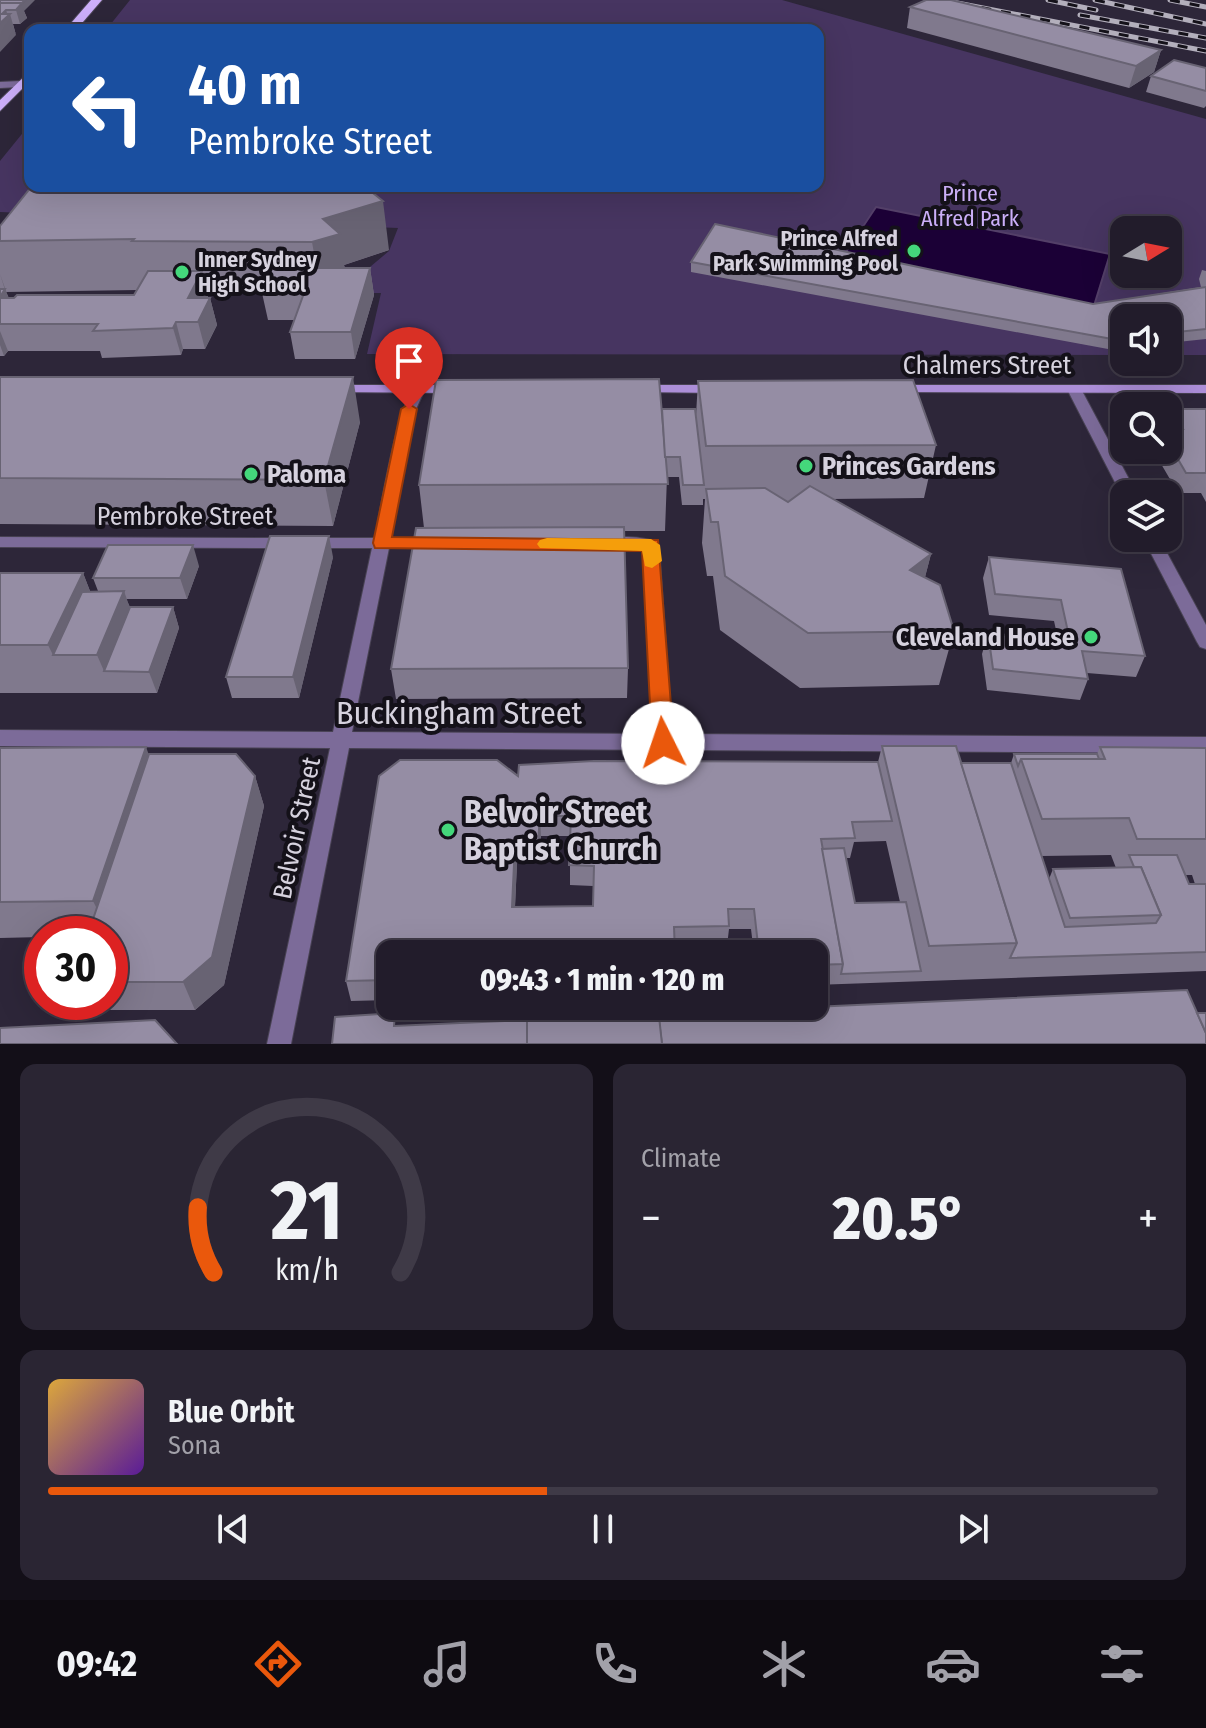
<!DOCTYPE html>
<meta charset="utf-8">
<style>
:root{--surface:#221c2b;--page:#2a2533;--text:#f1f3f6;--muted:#a2a1a9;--line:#3f3a47;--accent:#ea580c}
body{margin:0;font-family:"Fira Sans Condensed",sans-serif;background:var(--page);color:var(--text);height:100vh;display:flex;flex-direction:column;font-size:30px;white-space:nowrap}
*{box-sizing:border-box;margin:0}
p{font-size:26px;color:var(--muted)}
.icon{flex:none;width:44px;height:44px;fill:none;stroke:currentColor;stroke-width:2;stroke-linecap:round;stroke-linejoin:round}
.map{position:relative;height:1044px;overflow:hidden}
.drawer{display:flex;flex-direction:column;gap:20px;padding:20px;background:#130f18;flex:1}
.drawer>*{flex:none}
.banner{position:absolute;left:24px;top:24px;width:800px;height:168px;border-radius:16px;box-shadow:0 8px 32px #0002,0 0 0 2px var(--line);background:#1a4fa0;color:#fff;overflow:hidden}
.needle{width:52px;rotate:80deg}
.buttons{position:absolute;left:1110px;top:216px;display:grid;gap:16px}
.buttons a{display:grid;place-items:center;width:72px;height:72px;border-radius:16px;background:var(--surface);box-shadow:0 8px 32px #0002,0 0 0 2px var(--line);font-size:40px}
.speed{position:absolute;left:24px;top:916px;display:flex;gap:16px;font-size:40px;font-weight:700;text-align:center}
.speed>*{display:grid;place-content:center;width:104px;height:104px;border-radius:50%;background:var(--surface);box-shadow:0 8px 32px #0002,0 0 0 2px var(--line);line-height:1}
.speed .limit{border:12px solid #d22;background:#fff;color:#111}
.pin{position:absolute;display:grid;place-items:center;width:68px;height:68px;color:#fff;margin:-82px -34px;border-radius:50% 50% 50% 0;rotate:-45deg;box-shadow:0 0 8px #0007}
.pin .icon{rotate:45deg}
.me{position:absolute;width:88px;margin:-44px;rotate:356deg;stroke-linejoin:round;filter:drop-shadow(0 0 6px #0008)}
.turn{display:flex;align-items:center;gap:28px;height:168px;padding:0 32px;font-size:36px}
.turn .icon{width:104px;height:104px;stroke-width:2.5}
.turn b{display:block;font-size:56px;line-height:68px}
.big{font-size:60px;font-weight:800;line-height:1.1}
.drawer .card{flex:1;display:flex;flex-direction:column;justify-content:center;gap:12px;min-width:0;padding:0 28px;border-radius:16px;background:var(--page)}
.drawer .dial{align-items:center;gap:0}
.dial svg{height:208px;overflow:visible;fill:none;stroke:var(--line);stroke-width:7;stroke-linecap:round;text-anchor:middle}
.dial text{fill:var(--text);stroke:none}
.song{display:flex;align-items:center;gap:24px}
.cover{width:96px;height:96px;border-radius:12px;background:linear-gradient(135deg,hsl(40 70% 55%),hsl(270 70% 35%))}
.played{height:8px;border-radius:4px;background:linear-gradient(90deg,var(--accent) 45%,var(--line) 45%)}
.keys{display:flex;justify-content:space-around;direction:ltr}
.heat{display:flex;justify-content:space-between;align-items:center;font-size:44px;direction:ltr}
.drawer .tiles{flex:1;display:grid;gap:20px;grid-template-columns:1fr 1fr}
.card:last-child{grid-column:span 2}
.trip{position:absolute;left:376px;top:940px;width:452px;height:80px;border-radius:16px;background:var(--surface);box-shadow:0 8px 32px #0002,0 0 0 2px var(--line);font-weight:800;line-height:80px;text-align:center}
.dock{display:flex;height:128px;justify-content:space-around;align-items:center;background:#0e0b11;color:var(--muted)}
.dock .icon{width:56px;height:56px}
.dock .selected{color:var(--accent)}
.dock b{font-size:36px;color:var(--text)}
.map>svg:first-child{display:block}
.green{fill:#473561;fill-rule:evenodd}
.water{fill:#1b0036;stroke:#533f68;stroke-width:2}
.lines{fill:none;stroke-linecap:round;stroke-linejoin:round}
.pedestrian-casing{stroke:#484253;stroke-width:2}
.minor-casing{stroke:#484253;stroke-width:2}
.secondary-casing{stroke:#484253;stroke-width:2}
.primary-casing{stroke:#484253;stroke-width:2}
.pedestrian{fill:#7c6b99;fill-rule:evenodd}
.minor{fill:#7c6b99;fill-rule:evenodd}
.secondary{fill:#ac8ed8;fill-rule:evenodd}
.primary{fill:#cdaffb;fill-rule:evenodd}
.rail-casing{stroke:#b3afbc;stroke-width:5}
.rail{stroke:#141119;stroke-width:3;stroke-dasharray:10;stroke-linecap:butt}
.wall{fill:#80798d;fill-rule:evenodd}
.shaded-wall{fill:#686373}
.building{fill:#958da4;stroke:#686373;stroke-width:2;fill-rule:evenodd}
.route{fill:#ea580c;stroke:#983908;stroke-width:2}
.slow{fill:#f59e0b}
.poi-dot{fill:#44d77b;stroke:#141119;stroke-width:3}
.labels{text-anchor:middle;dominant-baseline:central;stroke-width:8;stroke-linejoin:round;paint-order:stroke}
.far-park-label{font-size:22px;fill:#cbaff8;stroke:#141119}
.far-poi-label{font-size:22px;font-weight:bold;fill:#d6d2de;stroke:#141119;text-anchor:end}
.street-label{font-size:26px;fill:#d6d2de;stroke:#141119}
.poi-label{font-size:26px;font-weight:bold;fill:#d6d2de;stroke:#141119;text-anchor:start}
.near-street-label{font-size:32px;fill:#d6d2de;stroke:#141119}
.near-poi-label{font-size:32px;font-weight:bold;fill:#d6d2de;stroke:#141119;text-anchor:start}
</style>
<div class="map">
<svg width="1206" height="1044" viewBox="0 0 1206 1044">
<rect width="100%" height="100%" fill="#2d2639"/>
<path class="green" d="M130,0H782L1206,119V355H1168V318H1124V355L367,354L381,293H339L389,251L398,228L0,212V161L30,124V186H818V30H106ZM1124,230H1168V274H1124Z"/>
<polygon class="water" points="876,207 1110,254 1093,309 844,255"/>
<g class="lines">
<g class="pedestrian-casing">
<polygon id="pedestrian" points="1145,538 1160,540 1206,625 1206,649 1200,647 1197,642 1144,540"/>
</g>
<g class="minor-casing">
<g id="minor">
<polygon points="0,82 20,81 25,84 20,87 0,88"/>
<path d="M418,385L425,389L416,409L391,538H434L442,543L434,548H389L352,732L653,734L643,550L606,549L598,544C607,534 650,535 659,545L672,734L1206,737V753L349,748L291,1044H267L330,748L0,746V730L333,732L372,548H310L302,543L310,538H375C380,512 399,392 418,385Z"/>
<polygon points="1074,385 1081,389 1137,494 1124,494 1124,498 1121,494 1067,389"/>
<polygon points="0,537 286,538 294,543 286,548 0,547"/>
<polygon points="1144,538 1160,538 1160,540 1152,545 1146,544"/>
</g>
</g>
<g class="secondary-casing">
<g id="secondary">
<polygon points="334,385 454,385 461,389 454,393 329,392 327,389"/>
<polygon points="642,385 718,385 725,389 718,393 637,392 635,389"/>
<polygon points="894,385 1206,385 1206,393 889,392 887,389"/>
</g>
</g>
<g class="primary-casing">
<g id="primary">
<polygon points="91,0 102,0 76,30 65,30"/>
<polygon points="30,71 30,81 0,111 0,100"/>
</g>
</g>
<use href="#pedestrian" class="pedestrian"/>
<use href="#minor" class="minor"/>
<use href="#secondary" class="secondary"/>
<use href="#primary" class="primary"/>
<g class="rail-casing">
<g id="rail">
<polyline points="942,0 1206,51"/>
<polyline points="1048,0 1096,10"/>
<polyline points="1095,0 1206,24"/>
<polyline points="1170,0 1206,7"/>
<polyline points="1080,15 1206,38"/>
</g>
</g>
<use href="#rail" class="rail"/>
</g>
<g class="wall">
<polygon points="0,0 24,11 27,18 20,24 13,24 16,35"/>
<polygon points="910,7 1161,50 1154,72 1129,88 907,28"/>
<polygon points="1206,68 1206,106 1204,108 1146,92 1151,76"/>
<path d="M32,186L389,250L344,265L345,268H370L374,295L355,359H295L290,332L294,320H268L262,293L207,292L208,298H210L217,325L205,349H183L181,355L102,358L100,351H8L4,356H0V226ZM137,290L134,295L9,298L6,292Z"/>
<polygon points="691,262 1093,304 1201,287 1199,279 1202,270 1206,271 1206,339 1168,343 1168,318 1124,318 1124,347 1108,349 691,272"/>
<polygon points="0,377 360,422 333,526 0,524"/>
<polygon points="698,381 936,445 924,498 832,499 931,554 925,577 954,631 939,685 800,688 720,630 713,576 707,576 702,543 705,499 703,499 703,505 682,505 679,477 667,477 665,531 624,531 628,668 627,698 396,699 391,669 424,528 419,485 696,415"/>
<polygon points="1171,409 1206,409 1206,502 1201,493 1178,493 1153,450 1168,450 1168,417"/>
<polygon points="333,557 299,698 232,698 226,677"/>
<polygon points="989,557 1121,569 1145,656 1136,677 1087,673 1088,679 1080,700 987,690 982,654 988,633 1058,639 1054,621 989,615 983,578"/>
<polygon points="199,566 187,599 126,599 130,607 173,607 179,628 157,693 0,693 0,573 83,573 90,591 98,591 93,578"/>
<path d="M882,746L961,763H1011L1014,754H1097L1100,747L1206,748V971L814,985V954H754L751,929H729L727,946L390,954V1000L351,1001L346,981L518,776L878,762ZM541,836H570V885L593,886V906L515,907L517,863H539ZM886,841L900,902L855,903L846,858H850L854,842ZM1111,855L1116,868L1053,869L1049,879L1042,856ZM1185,875H1192L1195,884H1189Z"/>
<polygon points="0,748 149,754 255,776 264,806 224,985 195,1010 87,1010 82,1002 110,1002 110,934 42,934 42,937 0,938"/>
</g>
<g class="shaded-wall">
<polygon points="25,0 35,0 24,11 27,18 20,24 16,10"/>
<polygon points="6,10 8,16 10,14 16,35 0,52 0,16"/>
<polygon points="1161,50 1154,72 1129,88 1136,66"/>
<polygon points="383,201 389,250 344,265 348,285 321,293 312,242 323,219"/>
<polygon points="370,268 374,295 355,359 351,332"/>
<polygon points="202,271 208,297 197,322 188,298"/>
<polygon points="0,274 15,316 9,325 0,300 0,297 5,290"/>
<polygon points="210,298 217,325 205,349 198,322"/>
<polygon points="176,322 183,349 181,355 173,328"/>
<polygon points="0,331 8,351 4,356 0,345"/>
<polygon points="353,377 360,422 333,526 324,480"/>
<polygon points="329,536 333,557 299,698 293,677"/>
<polygon points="193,545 199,566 187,599 180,578"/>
<polygon points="931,554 917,608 910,570"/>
<polygon points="83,573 101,620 53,655 48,645"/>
<polygon points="124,591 137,628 104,671 97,655"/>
<polygon points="173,607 179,628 157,693 149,672"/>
<polygon points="146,747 160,784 111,937 93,901"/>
<polygon points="255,776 264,806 224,985 195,1010 183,982"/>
<polygon points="540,816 541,836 539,863 538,843"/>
<polygon points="515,843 517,863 514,927 512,907"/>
</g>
<g class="building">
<polygon points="0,0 25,0 22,3 0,3"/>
<polygon points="926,0 951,0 1161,50 1136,66 910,7"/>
<polygon points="0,3 22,3 16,10 6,10 2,14 0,14"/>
<polygon points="0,14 10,14 0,23"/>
<polygon points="1174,60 1206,68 1206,91 1151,76"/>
<polygon points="32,186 364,186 383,201 323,219 340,234 312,242 132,241 134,239 0,241 0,226"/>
<polygon points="715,224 1093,304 1206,287 1206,329 1168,333 1168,318 1124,318 1124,338 1112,339 691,262"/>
<polygon points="272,268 370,268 351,332 290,332 304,293 262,293"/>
<polygon points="148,271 202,271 188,298 210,298 198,322 176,322 173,328 93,331 98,324 0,324 0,298 14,298 17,295 134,295"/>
<polygon points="0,289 5,289 0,297"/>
<polygon points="0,377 353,377 324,480 0,478"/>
<polygon points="659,379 668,484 419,485 436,380"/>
<polygon points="913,380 936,445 706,446 698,381"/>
<polygon points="662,409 695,409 704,485 683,485 680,457 665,457"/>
<polygon points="1171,409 1206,409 1206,473 1186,473 1168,442 1168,429 1183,429"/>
<polygon points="810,486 931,554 910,570 940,585 954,631 808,633 725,576 718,522 711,522 706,489 765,488 788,502"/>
<polygon points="624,527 628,668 391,669 416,528"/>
<polygon points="270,536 329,536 293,677 226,677"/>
<polygon points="108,545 193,545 180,578 93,578"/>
<polygon points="989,557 1121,569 1145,656 1082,651 1088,679 993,669 988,633 1070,641 1061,600 995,594"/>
<polygon points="0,573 83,573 48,645 0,645"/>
<polygon points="124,591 97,655 53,655 82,592"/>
<polygon points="130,607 173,607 149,672 104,671"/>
<polygon points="882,746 956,746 1017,943 929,946"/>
<polygon points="146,747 93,901 0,902 0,748"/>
<polygon points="1100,747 1206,748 1206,839 1137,839 1129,818 1042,819 1021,759 1105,759"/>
<polygon points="149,754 236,754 255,776 212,957 183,982 110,982 110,934 88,934"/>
<polygon points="1014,754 1097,754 1099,759 1021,759 1018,766"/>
<path d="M400,760H497L518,776L519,765L594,761L878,762L892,821L852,822L855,838L821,839L843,964L814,965V954H759L754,909H728L729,926L674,927L675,954H390V980L346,981L379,776ZM540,816H571L569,865L594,866L593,906L512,907L515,843H538Z"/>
<polygon points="961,763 1011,763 1065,927 1156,923 1161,915 1141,867 1134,867 1129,855 1177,855 1189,884 1206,884 1206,952 1010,958 1017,943"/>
<polygon points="844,848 855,903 906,902 921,971 841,974 843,964 822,849"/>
<polygon points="1141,867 1161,915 1070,918 1053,869"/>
<polygon points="1187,990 1206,1033 1206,1044 662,1044 658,1014"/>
<polygon points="658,1007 662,1044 527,1044 527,1013"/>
<polygon points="395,1013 394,1026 527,1020 527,1044 332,1044 335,1017"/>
<polygon points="1197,1013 1206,1013 1206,1033"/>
<polygon points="155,1020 177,1044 0,1044 0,1028"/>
</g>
<polygon class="route" points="409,404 417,409 392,537 658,540 674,743 671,749 663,752 655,749 652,743 642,551 375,548 373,543 401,409"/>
<polygon class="slow" points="547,538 651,539 660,545 662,561 652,568 645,566 642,551 540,548 537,544 540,540"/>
<g class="poi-dot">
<circle cx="914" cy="251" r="8"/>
<circle cx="182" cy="272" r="8"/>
<circle cx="806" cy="466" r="8"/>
<circle cx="251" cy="474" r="8"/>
<circle cx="1091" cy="637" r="8"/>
<circle cx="448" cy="830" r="8"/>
</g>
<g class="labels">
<g class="far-park-label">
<text x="970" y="193">Prince<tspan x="970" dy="25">Alfred Park</tspan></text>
</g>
<g class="far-poi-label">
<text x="898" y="238">Prince Alfred<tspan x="898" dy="25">Park Swimming Pool</tspan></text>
<text x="198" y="259" text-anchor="start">Inner Sydney<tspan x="198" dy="25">High School</tspan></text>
</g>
<g class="street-label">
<text x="987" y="365">Chalmers Street</text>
<text x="185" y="516">Pembroke Street</text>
<text transform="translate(297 828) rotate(-78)">Belvoir Street</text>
</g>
<g class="poi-label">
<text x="822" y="466">Princes Gardens</text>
<text x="267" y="474">Paloma</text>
<text x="1075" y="637" text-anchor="end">Cleveland House</text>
</g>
<g class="near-street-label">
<text x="459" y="713">Buckingham Street</text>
</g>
<g class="near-poi-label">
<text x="464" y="812">Belvoir Street<tspan x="464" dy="37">Baptist Church</tspan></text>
</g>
</g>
</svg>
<div class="buttons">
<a><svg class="needle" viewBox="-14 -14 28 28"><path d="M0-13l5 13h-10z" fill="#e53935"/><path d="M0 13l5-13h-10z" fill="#a2a1a9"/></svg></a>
<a><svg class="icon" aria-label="sound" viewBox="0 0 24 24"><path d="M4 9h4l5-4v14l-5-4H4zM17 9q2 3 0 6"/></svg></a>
<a><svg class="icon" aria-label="search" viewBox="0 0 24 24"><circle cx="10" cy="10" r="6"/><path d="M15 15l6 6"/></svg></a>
<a><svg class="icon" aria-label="layers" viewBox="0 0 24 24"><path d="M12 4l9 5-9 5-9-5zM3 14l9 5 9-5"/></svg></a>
</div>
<div class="speed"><div class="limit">30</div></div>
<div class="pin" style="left:409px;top:409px;background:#d93025"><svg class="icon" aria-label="arrive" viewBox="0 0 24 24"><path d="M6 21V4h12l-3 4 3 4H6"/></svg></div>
<svg class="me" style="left:663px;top:743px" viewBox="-20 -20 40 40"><circle r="19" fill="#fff"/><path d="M0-13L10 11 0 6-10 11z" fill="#ea580c"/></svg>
<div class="trip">09:43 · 1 min · 120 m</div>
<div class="banner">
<div class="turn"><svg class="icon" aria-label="left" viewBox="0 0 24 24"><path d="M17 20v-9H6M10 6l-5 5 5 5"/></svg><div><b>40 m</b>Pembroke Street</div></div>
</div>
</div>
<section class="drawer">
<div class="tiles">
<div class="card dial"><svg viewBox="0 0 100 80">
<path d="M14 69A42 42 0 1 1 86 69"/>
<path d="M14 69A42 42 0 0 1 8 44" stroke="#ea580c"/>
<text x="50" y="56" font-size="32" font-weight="700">21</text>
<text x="50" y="72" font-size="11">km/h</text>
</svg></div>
<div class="card"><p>Climate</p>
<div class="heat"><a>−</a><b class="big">20.5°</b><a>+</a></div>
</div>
<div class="card">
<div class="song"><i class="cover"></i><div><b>Blue Orbit</b><p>Sona</p></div></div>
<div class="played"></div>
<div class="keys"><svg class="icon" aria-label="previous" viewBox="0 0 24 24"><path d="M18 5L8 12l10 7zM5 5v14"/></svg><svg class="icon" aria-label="pause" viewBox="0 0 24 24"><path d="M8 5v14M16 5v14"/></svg><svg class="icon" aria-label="next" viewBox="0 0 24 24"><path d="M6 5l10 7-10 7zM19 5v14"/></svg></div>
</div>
</div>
</section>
<nav class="dock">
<b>09:42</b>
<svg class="icon selected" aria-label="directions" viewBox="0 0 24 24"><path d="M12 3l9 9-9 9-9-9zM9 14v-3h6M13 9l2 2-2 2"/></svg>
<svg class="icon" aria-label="music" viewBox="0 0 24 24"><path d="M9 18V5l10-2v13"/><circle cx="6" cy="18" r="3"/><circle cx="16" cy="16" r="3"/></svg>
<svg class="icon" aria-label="phone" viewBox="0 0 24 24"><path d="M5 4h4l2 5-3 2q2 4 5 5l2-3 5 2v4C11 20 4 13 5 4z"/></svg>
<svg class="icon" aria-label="climate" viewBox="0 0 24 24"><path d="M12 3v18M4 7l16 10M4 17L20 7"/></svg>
<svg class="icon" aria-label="car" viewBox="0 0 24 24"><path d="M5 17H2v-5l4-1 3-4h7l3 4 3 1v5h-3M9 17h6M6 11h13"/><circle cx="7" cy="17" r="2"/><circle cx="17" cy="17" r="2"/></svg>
<svg class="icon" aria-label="filters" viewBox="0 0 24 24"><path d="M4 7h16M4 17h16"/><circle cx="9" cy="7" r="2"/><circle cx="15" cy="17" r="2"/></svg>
</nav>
